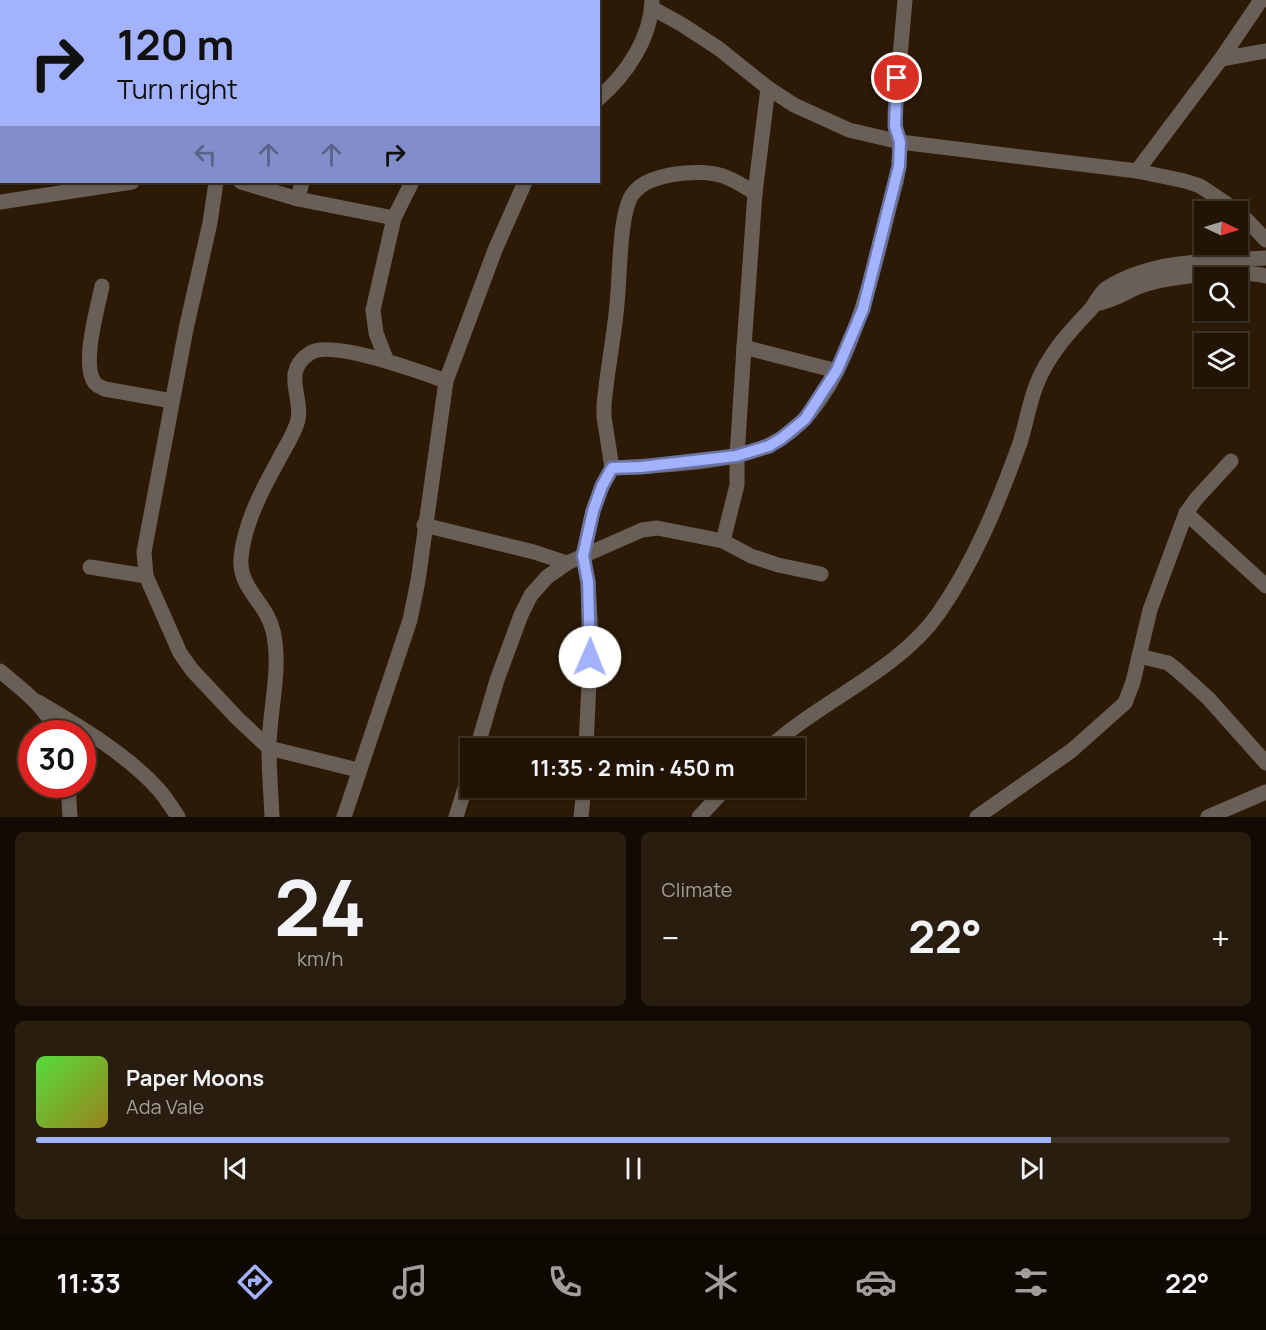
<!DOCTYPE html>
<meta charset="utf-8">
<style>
:root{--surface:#211405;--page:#291d0f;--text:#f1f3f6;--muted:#a29e9a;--line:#3e3327;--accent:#a3b2fd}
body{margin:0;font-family:Manrope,sans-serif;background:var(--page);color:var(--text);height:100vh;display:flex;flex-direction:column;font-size:22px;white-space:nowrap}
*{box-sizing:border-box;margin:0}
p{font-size:20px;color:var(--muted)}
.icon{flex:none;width:33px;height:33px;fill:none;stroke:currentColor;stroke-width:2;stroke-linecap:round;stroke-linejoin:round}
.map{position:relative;height:817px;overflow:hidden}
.panel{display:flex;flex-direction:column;gap:15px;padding:15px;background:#120b03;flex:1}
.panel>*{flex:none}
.guide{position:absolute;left:0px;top:0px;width:600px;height:183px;box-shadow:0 2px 4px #0004,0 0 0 2px var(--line);background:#a3b2fd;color:#111;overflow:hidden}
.needle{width:39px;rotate:94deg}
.buttons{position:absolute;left:1194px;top:201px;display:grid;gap:12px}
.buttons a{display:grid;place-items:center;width:54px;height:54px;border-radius:0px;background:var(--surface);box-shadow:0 2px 4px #0004,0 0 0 2px var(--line);font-size:30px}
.speed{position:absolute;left:18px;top:720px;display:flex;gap:12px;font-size:30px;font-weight:700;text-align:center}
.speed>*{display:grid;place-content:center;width:78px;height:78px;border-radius:50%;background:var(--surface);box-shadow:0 2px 4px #0004,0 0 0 2px var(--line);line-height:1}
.speed .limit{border:9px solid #d22;background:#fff;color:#111}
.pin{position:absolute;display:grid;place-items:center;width:51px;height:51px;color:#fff;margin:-26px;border:3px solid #fff;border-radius:50%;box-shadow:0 2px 6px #0007}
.me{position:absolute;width:66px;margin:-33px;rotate:1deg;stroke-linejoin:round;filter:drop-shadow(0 0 4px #0008)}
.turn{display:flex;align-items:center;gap:21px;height:126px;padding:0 18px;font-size:27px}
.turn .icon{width:78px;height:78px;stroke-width:2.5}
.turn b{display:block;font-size:42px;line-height:51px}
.lanes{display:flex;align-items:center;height:57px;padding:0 18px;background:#0003;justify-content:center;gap:30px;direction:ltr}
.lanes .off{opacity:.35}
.big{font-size:45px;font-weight:700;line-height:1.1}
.panel .tile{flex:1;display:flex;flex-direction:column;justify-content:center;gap:9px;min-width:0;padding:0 21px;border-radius:9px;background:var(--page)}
.panel .dial{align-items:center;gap:0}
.dial b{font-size:78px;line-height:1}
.song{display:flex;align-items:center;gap:18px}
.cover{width:72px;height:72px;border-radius:9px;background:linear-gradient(135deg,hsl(110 70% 55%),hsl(50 70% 35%))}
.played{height:6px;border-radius:3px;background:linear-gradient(90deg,var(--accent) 85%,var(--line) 85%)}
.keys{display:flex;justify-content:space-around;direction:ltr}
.heat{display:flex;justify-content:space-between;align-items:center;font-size:33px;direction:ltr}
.panel .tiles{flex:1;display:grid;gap:15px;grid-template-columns:1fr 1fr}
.tile:last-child{grid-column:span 2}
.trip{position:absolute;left:460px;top:738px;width:345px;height:60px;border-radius:0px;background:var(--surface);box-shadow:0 2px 4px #0004,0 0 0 2px var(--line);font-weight:700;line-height:60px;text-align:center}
.tabs{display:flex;height:96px;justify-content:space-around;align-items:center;background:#0d0802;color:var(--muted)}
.tabs .icon{width:42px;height:42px}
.tabs .on{color:var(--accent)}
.tabs b{font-size:27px;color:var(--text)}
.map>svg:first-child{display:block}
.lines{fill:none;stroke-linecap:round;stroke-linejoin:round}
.minor{stroke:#695f56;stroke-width:15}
.route-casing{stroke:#6a74a4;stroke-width:15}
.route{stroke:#a3b2fd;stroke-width:10}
</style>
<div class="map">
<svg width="1266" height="817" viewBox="0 0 1266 817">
<rect width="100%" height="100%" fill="#2c1a07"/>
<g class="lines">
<g class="minor">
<polyline points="212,0 212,2"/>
<polyline points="127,2 128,0"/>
<polyline points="245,2 245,0"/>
<polyline points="363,2 364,0"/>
<polyline points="652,8 681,24 718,48 768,88 794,105 849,130 900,142 1137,171 1185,181 1200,186 1239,212 1266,240"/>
<polyline points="1221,59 1266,51"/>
<polyline points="0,87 2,85"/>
<path d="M598,99C627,74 651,38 652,0"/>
<polyline points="0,168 2,167"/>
<polyline points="1137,171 1221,59 1261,0"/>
<polyline points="216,182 210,223 186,329 144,552 146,576 180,653 192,670 237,718 269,748 358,770"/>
<polyline points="241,182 298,199 394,218"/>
<polyline points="298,199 302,182"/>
<polyline points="0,202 132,182"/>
<path d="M102,286C98,307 79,370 97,385C98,386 103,388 105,389L172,401"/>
<path d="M1095,304C1113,301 1122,294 1138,287C1165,276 1237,269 1266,276"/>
<polyline points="744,347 837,371"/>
<polyline points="386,359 376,333 373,310 394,218 412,182"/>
<polyline points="1231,461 1196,499 1186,513 1266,586"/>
<path d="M612,468L604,417V405C607,371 614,338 617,304C620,278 619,215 632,195C646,173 700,168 723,176C735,180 745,187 755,193"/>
<polyline points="424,525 534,552 567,563"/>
<polyline points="723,541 737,485 737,456 744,347 755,193 768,88"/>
<polyline points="90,567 146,576"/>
<polyline points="1139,656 1168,663 1177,670 1208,698 1266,763"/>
<path d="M0,671C23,690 45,706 58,734"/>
<path d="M38,702C79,726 128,755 159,790C166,798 172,808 178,817"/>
<polyline points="477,748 497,680 521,615 531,595 547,577 567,563 642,530 657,528 723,541 751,556 778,565 821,574"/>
<path d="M586,748L591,637L588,582L583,556L593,511L602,486L612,468C656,466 730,463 769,445C851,408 874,260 896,182L899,166L900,142L896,134L895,113L905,0"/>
<path d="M769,748C820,701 899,670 938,614C974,563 999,501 1020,443C1026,424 1029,404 1036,386C1047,356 1069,332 1091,309C1096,303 1100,292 1107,288C1153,259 1214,261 1266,258"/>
<polyline points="68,784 70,817"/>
<path d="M272,817C271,794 269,771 269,749C269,710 282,669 273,631C267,603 238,588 241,558C244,524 262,490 278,461C285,447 294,435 298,420C303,396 281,372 310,353C332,339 420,372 446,381"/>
<polyline points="344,817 410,620 418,581 446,381 495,250 525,182"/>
<polyline points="456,817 471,769"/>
<polyline points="581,817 584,788"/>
<polyline points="699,817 726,788"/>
<polyline points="977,817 1071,751 1125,703 1133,682 1150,610 1186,513"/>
<polyline points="1208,817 1266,792"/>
</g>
</g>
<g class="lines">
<g class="route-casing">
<polyline id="route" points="590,657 588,582 583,556 593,511 602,486 612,468 641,467 736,456 769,446 782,438 805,419 837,370 863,309 899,166 900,142 895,126 897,78"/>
</g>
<use href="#route" class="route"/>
</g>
</svg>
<div class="buttons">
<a><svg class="needle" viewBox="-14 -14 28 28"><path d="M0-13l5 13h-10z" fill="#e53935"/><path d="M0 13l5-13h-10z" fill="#a29e9a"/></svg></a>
<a><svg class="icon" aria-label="search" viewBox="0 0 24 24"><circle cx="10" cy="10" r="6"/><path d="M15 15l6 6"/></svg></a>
<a><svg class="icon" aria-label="layers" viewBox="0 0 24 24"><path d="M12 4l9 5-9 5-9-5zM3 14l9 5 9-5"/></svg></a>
</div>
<div class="speed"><div class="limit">30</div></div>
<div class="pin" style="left:897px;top:78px;background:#d93025"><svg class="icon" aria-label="arrive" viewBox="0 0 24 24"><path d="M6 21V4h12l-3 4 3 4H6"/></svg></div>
<svg class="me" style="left:590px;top:657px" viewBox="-20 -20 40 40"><circle r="19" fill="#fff"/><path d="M0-13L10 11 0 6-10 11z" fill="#a3b2fd"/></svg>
<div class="trip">11:35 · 2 min · 450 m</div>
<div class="guide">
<div class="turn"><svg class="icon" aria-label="right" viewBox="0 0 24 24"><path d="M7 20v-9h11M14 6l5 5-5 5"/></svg><div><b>120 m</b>Turn right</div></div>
<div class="lanes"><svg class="icon off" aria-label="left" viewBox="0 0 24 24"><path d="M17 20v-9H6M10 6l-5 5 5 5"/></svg><svg class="icon off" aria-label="ahead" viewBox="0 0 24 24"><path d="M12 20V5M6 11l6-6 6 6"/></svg><svg class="icon off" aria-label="ahead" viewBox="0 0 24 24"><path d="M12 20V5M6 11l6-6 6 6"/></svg><svg class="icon" aria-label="right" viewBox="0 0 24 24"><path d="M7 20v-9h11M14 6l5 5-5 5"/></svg></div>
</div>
</div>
<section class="panel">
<div class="tiles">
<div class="tile dial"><b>24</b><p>km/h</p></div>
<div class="tile"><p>Climate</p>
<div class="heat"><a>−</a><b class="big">22°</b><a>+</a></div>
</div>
<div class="tile">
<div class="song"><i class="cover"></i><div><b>Paper Moons</b><p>Ada Vale</p></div></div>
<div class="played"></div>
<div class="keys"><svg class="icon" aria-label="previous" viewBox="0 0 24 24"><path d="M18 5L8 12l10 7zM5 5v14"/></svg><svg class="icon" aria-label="pause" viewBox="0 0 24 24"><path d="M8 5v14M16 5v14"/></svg><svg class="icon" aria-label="next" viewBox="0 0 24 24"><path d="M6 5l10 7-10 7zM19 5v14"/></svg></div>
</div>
</div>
</section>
<nav class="tabs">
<b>11:33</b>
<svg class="icon on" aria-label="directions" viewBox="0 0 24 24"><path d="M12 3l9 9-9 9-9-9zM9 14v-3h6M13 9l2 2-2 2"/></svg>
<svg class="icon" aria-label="music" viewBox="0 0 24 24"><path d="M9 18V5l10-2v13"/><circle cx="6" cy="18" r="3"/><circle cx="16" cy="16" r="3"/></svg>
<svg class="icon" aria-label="phone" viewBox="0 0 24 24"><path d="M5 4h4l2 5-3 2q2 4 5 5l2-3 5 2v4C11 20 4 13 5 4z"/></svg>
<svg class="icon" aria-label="climate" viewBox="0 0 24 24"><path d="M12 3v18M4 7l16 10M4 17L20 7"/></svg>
<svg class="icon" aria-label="car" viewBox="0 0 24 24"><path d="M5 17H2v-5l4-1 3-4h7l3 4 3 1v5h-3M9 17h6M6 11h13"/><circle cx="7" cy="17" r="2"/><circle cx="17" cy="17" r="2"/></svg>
<svg class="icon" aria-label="filters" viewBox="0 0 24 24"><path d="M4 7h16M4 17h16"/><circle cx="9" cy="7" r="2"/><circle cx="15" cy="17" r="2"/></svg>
<b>22°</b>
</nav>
